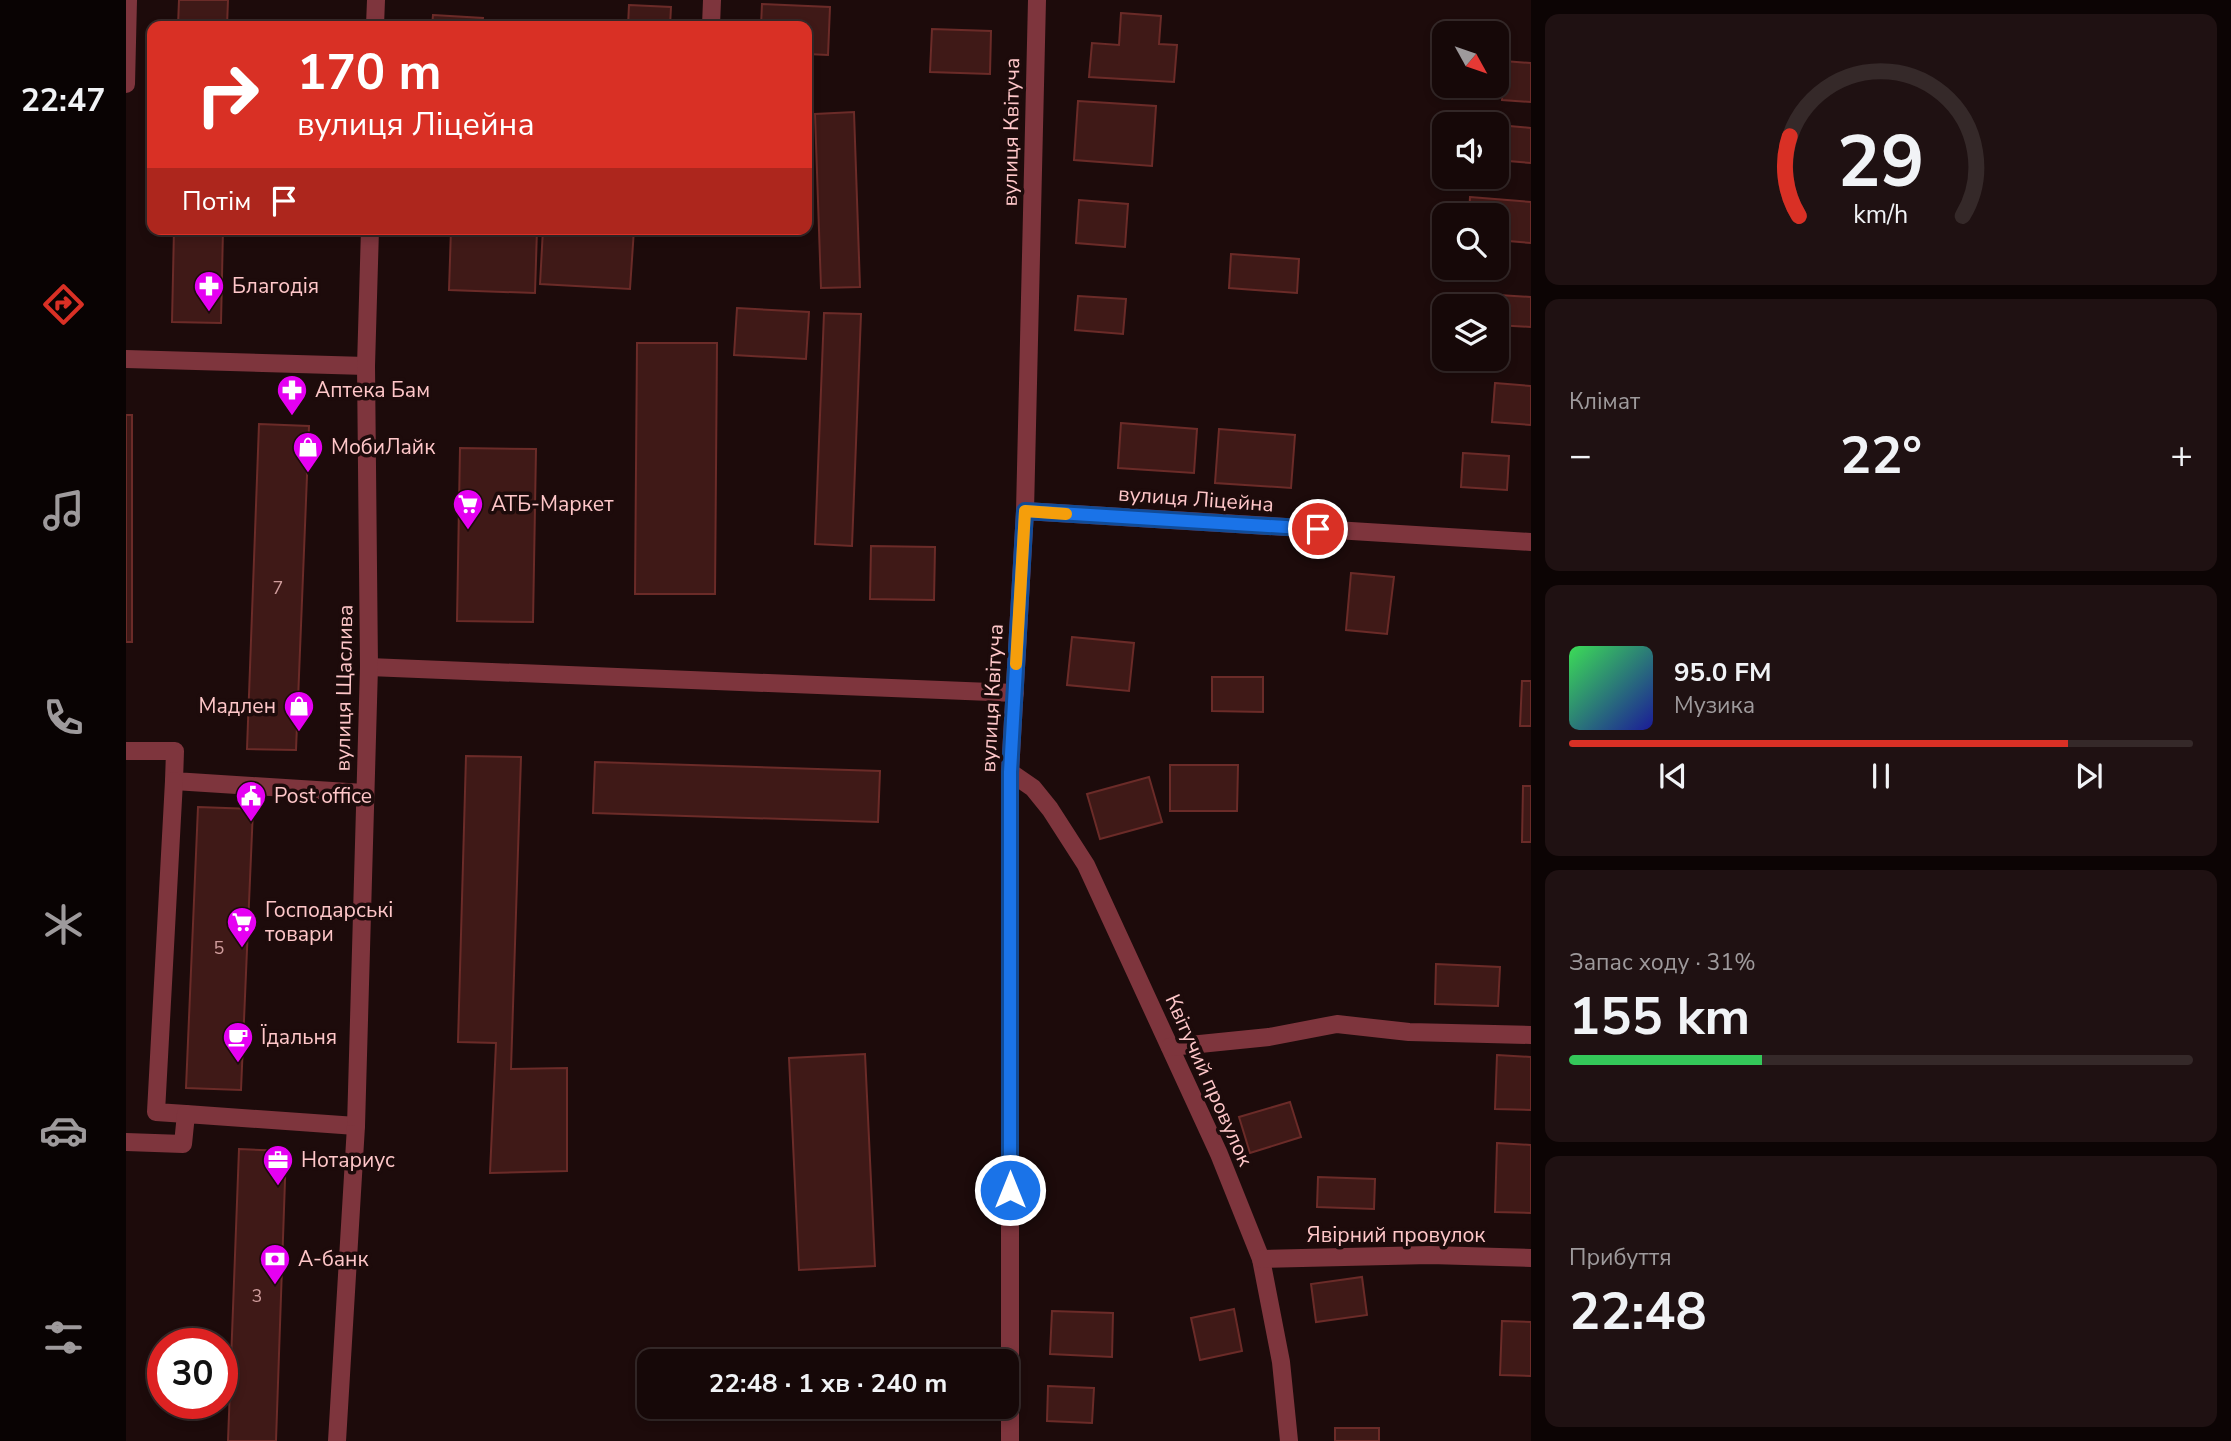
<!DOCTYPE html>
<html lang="uk">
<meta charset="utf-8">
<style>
:root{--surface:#160808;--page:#1f1112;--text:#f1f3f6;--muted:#9e9a9c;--line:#352929;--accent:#d93025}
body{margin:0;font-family:"Nunito Sans",sans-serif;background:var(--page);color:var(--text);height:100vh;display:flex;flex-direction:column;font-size:26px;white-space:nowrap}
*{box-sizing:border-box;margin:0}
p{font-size:23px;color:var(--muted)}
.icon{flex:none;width:38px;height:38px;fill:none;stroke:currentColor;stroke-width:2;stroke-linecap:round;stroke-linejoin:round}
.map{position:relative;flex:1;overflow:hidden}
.drawer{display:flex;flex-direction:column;gap:14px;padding:14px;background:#0c0404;width:700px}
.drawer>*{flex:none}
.guide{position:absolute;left:21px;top:21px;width:665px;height:214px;border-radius:14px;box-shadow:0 4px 10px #0003,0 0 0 2px var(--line);background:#d93025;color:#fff;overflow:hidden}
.needle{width:46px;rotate:130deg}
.tools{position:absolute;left:1306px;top:21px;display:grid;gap:14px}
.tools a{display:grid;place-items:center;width:77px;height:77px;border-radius:14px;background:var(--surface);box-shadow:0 4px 10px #0003,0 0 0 2px var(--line);font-size:35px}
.speed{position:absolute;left:21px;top:1328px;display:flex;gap:14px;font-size:35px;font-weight:700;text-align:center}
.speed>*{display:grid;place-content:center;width:91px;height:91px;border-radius:50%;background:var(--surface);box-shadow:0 4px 10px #0003,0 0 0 2px var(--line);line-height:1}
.speed .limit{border:10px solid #d22;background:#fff;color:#111}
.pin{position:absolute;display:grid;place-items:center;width:60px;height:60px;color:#fff;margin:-30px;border:4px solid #fff;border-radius:50%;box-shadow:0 2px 7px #0007}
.me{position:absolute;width:77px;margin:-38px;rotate:0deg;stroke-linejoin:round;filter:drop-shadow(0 0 5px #0008)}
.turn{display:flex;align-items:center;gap:24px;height:147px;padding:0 35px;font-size:32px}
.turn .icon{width:91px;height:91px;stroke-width:2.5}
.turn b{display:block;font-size:49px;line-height:60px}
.then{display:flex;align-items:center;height:66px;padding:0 35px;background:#0003;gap:14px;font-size:26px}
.big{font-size:52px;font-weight:700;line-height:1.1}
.drawer .card{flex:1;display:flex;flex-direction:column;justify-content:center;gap:10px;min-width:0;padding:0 24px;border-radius:14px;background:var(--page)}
.drawer .dial{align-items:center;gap:0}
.dial svg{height:182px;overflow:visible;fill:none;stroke:var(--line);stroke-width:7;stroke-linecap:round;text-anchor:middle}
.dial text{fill:var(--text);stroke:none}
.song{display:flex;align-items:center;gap:21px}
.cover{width:84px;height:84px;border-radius:10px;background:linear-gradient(135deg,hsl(130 70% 55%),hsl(240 70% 35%))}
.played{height:7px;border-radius:4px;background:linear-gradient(90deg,var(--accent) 80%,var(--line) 80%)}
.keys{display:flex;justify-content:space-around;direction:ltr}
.heat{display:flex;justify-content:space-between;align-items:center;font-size:38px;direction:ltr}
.charge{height:10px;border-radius:5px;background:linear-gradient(90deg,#34c759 31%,var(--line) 0)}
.trip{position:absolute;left:511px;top:1349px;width:382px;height:70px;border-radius:14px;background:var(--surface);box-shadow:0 4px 10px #0003,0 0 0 2px var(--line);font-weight:700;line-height:70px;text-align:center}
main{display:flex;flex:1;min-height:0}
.tabs{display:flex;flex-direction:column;width:126px;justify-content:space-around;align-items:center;background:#090303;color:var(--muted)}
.tabs .icon{width:49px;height:49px}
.tabs .active{color:var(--accent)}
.tabs b{font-size:32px;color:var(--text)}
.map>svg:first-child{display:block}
.building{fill:#3f1917;stroke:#6b2b28;stroke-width:2}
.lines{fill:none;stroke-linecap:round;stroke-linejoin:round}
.minor{stroke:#7e353d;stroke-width:18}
.route-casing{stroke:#114b97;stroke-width:18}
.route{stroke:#1a73e8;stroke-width:12}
.slow{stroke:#f59e0b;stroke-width:12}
.labels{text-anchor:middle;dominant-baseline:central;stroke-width:7;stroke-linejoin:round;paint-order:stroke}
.number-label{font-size:18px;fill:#cf9c9c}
.street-label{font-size:21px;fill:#ffc7c9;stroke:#1d0b0b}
.poi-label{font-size:21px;fill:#ffc7c9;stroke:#1d0b0b;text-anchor:start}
</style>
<main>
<nav class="tabs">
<b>22:47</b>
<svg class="icon active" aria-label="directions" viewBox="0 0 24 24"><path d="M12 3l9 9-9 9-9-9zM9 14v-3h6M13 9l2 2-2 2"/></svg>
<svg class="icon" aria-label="music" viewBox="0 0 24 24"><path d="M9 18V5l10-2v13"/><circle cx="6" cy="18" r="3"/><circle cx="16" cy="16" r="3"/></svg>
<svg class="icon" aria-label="phone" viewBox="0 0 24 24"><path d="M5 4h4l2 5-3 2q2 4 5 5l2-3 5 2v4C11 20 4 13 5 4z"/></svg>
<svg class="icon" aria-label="climate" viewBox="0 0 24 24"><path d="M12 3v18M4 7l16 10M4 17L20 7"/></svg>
<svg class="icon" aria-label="car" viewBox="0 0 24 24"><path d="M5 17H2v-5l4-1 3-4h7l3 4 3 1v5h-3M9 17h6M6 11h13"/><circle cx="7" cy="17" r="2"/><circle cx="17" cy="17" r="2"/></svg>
<svg class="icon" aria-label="filters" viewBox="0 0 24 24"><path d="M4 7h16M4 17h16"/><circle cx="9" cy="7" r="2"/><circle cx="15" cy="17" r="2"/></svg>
</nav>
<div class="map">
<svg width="1405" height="1441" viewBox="0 0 1405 1441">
<rect width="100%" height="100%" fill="#1d0b0b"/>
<g class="building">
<polygon points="53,0 102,0 101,26 52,26"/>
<polygon points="636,4 704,7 702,55 681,54 681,26 635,26"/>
<polygon points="503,5 545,7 544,26 502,26"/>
<polygon points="995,13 1035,16 1033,44 1051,45 1048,82 963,77 966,43 993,45"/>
<polygon points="307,15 357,18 356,26 306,26"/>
<polygon points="806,29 865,31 864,74 804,72"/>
<polygon points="1378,61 1405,63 1405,102 1376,100"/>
<polygon points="952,101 1030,106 1026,166 948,160"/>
<polygon points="728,112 734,287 695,288 689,114"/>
<polygon points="1372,125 1405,128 1405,163 1370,160"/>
<polygon points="1344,197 1405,202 1405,243 1370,240 1370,215 1343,215"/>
<polygon points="953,200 1002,204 999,247 950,243"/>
<polygon points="48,229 97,229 95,323 46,322"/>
<polygon points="325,229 411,229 409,293 323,290"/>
<polygon points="417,229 508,229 504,289 414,284"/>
<polygon points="1105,254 1173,259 1171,293 1103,288"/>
<polygon points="1341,293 1405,297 1405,327 1370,325 1370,306 1340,306"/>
<polygon points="952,296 1000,299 997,334 949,330"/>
<polygon points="611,308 683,312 680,359 608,355"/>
<polygon points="698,313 735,314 726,546 689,544"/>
<polygon points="511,343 591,343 589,594 509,594"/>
<polygon points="1369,383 1405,386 1405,425 1366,422"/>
<rect x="0" y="415" width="6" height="227"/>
<polygon points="995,423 1071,429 1068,473 992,468"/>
<polygon points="133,424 183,426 170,750 121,749"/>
<polygon points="1093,429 1169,435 1165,488 1089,483"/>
<polygon points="334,448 410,449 407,622 331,621"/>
<polygon points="1337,453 1383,456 1381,490 1335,487"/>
<polygon points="745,546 809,547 808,600 744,599"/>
<polygon points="1225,573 1268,577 1261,634 1220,630"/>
<polygon points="946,637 1008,643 1003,691 941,685"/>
<polygon points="1086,677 1137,677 1137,712 1086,711"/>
<polygon points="1396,681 1405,681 1405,726 1394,726"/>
<polygon points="340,756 395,757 385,1069 441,1068 441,1171 364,1173 370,1043 332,1042"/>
<polygon points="469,762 754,771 752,822 467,813"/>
<polygon points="1044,765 1112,765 1111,811 1044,811"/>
<polygon points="1023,777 1036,822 974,839 961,794"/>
<polygon points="1397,786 1405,786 1405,842 1396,842"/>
<polygon points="72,807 127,809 115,1090 60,1088"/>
<polygon points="1310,964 1374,967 1372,1006 1309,1004"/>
<polygon points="739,1054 749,1266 673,1270 663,1058"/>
<polygon points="1371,1055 1405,1057 1405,1110 1369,1109"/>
<polygon points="1164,1102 1175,1137 1124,1153 1113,1117"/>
<polygon points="1371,1143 1405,1145 1405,1213 1369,1212"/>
<polygon points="113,1149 160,1151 150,1441 102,1441"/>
<polygon points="1192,1177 1249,1179 1248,1209 1191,1207"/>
<polygon points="1236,1277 1241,1315 1190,1322 1185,1284"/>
<polygon points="1108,1309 1116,1351 1074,1360 1065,1318"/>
<polygon points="926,1311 987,1313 986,1357 924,1354"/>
<polygon points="1376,1321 1405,1322 1405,1376 1374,1375"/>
<polygon points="922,1386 968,1388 966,1423 921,1421"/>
<rect x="1209" y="1428" width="44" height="13"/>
</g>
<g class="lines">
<g class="minor">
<polyline points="249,26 250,0"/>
<polyline points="585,26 586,0"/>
<polyline points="0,84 2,0"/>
<polyline points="0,359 240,366"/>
<polyline points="899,511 1405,542"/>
<polyline points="243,667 889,693"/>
<polyline points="0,751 49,751 48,781 238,793"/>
<polyline points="884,772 907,788 924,809 960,865 1093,1154 1135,1259 1155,1362 1163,1441"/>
<polyline points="48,781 30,1112 60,1114"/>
<polyline points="1044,1047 1143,1037 1211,1024 1283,1032 1405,1035"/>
<polyline points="0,1142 57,1144 60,1114 230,1126"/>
<polyline points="1135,1259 1304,1255 1405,1258"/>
<polyline points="211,1441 230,1126 243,667 240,366 244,229"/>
<polyline points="884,1441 884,772 899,511 911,0"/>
</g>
</g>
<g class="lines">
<g class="route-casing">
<polyline id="route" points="884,1190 884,772 899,511 1192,529"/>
</g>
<use href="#route" class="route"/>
<polyline class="slow" points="890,664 899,511 940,514"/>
</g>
<defs>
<g id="pharmacy-pin" transform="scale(1.575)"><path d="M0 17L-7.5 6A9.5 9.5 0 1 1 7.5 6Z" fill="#e500f2" stroke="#1d0b0b"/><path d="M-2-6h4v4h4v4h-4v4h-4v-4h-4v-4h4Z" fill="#fff"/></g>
<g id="shop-pin" transform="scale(1.575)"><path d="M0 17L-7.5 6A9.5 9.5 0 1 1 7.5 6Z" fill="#e500f2" stroke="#1d0b0b"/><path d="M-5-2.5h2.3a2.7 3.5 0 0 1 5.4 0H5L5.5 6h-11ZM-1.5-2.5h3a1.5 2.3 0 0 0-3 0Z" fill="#fff"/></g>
<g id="supermarket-pin" transform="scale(1.575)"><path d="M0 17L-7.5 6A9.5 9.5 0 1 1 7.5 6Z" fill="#e500f2" stroke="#1d0b0b"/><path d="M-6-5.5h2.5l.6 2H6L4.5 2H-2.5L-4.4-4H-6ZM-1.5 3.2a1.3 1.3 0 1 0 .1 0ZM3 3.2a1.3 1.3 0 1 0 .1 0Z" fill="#fff"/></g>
<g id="civic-pin" transform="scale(1.575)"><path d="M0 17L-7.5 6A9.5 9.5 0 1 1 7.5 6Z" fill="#e500f2" stroke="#1d0b0b"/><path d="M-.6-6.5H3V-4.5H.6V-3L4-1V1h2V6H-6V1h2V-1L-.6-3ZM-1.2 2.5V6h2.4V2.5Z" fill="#fff"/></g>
<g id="cafe-pin" transform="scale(1.575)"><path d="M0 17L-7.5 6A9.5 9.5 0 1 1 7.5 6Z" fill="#e500f2" stroke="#1d0b0b"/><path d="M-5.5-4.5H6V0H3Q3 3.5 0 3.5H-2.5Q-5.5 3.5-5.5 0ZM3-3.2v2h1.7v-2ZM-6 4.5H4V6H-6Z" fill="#fff"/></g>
<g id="office-pin" transform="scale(1.575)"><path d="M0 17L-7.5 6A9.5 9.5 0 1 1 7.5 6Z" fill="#e500f2" stroke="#1d0b0b"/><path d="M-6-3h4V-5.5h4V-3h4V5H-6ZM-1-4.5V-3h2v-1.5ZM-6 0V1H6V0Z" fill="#fff"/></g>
<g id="bank-pin" transform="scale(1.575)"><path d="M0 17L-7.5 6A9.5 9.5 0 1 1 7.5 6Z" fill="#e500f2" stroke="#1d0b0b"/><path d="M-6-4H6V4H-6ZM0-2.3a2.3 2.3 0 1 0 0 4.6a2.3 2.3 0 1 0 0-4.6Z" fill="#fff"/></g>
</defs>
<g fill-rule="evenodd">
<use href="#pharmacy-pin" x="83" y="286"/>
<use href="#pharmacy-pin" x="166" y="390"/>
<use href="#shop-pin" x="182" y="447"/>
<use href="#supermarket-pin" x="342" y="504"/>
<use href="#shop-pin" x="173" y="706"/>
<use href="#civic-pin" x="125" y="796"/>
<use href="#supermarket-pin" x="116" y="922"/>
<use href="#cafe-pin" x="112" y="1037"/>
<use href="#office-pin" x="152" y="1160"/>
<use href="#bank-pin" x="149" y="1259"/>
</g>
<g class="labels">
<g class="number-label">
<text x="152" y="588">7</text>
<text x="93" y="948">5</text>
<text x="131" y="1296">3</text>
</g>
<g class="street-label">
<text transform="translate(885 132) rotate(-89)">вулиця Квітуча</text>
<text transform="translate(1070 499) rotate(4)">вулиця Ліцейна</text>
<text transform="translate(218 688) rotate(-89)">вулиця Щаслива</text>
<text transform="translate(866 698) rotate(-87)">вулиця Квітуча</text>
<text transform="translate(1083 1080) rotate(66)">Квітучий провулок</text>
<text x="1270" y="1235">Явірний провулок</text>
</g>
<g class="poi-label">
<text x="106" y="286">Благодія</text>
<text x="189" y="390">Аптека Бам</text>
<text x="205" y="447">МобиЛайк</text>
<text x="365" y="504">АТБ-Маркет</text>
<text x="150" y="706" text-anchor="end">Мадлен</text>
<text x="148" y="796">Post office</text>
<text x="139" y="910">Господарські<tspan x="139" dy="24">товари</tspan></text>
<text x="135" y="1037">Їдальня</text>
<text x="175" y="1160">Нотариус</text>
<text x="172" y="1259">А-банк</text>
</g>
</g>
</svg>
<div class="tools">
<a><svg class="needle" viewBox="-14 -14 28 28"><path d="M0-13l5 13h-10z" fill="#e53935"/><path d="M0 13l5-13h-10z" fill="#9e9a9c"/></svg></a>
<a><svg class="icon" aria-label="sound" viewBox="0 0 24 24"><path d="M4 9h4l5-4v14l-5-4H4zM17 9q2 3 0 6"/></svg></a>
<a><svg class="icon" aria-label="search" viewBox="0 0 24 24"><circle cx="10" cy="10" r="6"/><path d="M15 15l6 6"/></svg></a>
<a><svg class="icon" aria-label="layers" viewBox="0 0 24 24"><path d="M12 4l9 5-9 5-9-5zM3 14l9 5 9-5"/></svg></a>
</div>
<div class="speed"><div class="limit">30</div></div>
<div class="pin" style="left:1192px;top:529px;background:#d93025"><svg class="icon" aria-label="arrive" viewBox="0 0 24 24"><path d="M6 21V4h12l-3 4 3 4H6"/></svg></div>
<svg class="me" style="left:884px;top:1190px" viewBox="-20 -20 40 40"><circle r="17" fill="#1a73e8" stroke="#fff" stroke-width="3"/><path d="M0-11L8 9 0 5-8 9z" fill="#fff"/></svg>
<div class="trip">22:48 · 1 хв · 240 m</div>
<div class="guide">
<div class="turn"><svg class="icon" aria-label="right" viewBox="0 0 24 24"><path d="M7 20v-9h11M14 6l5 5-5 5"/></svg><div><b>170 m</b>вулиця Ліцейна</div></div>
<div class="then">Потім<svg class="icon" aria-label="arrive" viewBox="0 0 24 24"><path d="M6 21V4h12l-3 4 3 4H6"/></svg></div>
</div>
</div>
<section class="drawer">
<div class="card dial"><svg viewBox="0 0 100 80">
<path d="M14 69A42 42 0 1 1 86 69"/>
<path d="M14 69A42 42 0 0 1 10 34" stroke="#d93025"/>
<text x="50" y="56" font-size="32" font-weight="700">29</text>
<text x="50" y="72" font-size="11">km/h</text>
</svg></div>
<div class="card"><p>Клімат</p>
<div class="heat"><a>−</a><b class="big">22°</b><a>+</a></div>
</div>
<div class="card">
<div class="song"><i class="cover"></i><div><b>95.0 FM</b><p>Музика</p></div></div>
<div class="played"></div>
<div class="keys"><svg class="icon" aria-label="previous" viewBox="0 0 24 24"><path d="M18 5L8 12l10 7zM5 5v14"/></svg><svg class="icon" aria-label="pause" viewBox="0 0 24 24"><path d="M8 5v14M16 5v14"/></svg><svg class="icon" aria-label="next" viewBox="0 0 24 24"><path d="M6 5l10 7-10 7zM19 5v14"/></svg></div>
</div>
<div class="card"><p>Запас ходу · 31%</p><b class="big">155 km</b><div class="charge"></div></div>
<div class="card"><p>Прибуття</p><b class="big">22:48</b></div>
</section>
</main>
